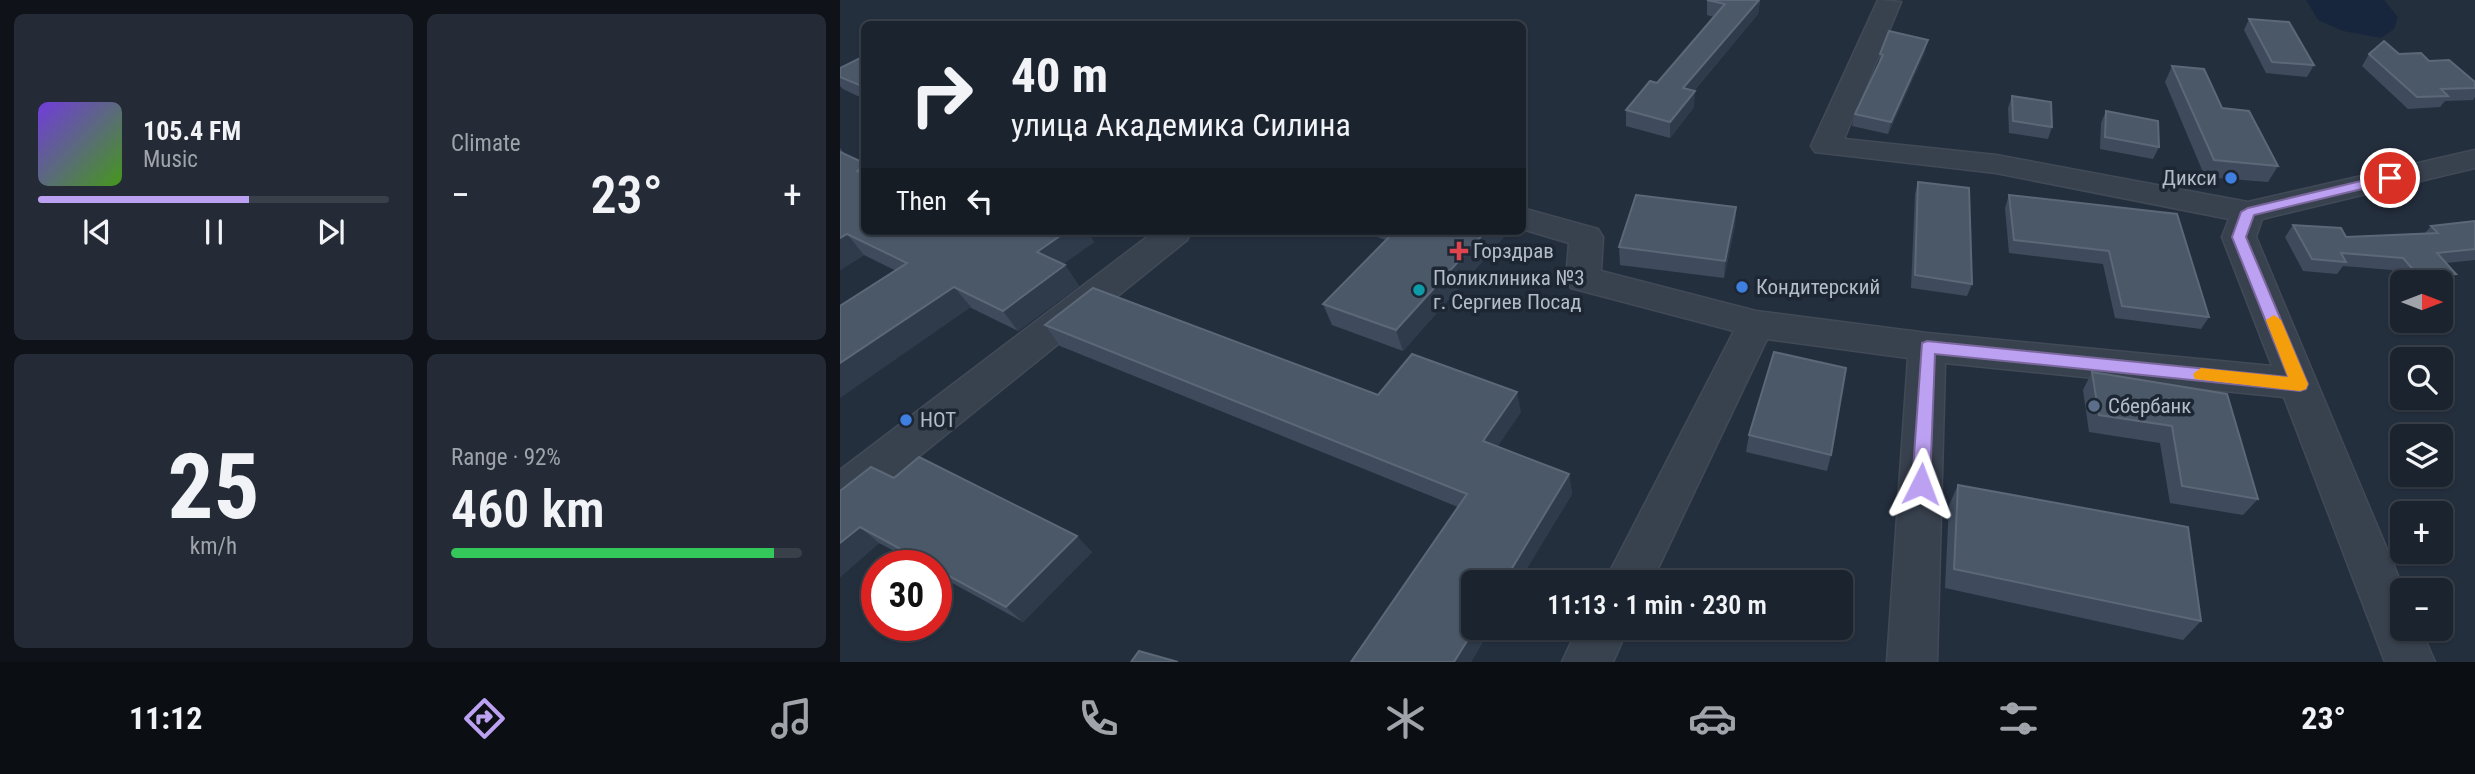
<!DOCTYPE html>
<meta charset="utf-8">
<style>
:root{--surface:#1b232e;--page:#242b36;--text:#f1f3f6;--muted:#a0a4aa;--line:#39404a;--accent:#bca0f2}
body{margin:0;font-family:"Roboto Condensed",sans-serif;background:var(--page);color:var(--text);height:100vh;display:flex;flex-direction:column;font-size:26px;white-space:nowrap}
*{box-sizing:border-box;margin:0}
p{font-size:23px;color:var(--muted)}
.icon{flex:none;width:38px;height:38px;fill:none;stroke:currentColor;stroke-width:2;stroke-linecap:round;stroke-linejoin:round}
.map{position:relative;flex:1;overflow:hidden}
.sheet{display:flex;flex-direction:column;gap:14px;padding:14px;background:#0f1319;width:840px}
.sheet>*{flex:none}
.banner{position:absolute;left:21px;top:21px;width:665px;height:214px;border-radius:10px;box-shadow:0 2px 5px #0004,0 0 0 2px var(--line);background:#1b232e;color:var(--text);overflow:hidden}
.needle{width:46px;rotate:90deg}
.buttons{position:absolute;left:1550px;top:270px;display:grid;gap:14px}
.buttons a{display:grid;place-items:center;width:63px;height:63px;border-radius:10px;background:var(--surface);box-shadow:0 2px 5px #0004,0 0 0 2px var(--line);font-size:35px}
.speed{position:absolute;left:21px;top:550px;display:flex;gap:14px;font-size:35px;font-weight:700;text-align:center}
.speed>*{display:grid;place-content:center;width:91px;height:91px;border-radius:50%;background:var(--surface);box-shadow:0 2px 5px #0004,0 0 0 2px var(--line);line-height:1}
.speed .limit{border:10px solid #d22;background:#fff;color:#111}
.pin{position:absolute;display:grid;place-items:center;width:60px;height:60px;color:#fff;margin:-30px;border:4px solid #fff;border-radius:50%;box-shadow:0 2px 7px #0007}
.me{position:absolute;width:77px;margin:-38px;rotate:3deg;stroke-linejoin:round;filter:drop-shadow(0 0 5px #0008)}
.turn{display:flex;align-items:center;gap:24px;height:147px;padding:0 35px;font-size:32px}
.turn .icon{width:91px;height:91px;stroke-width:2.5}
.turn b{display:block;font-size:49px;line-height:60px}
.then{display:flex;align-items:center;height:66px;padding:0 35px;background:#0003;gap:14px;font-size:26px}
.big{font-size:52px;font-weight:600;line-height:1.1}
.sheet .card{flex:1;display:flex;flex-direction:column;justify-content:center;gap:10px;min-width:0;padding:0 24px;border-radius:10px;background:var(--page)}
.sheet .dial{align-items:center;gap:0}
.dial b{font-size:91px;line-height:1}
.song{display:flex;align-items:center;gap:21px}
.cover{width:84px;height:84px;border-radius:10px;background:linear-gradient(135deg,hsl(260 70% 55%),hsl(100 70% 35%))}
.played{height:7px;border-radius:4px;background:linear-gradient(90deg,var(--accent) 60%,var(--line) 60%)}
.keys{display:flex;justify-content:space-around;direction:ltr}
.heat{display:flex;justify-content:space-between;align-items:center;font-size:38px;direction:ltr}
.charge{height:10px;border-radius:5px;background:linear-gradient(90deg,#34c759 92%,var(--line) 0)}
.sheet .tiles{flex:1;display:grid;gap:14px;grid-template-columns:repeat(2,1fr)}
.trip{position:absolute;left:621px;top:570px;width:392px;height:70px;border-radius:10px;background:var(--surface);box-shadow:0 2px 5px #0004,0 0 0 2px var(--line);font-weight:600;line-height:70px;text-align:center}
.menu{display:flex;height:112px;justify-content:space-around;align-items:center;background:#0b0e12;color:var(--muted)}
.menu .icon{width:49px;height:49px}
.menu .on{color:var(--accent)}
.menu b{font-size:32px;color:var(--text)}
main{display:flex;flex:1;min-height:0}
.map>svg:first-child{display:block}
.water{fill:#17263c}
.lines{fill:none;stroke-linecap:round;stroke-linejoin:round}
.minor-casing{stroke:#414a57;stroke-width:3}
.minor{fill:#38414e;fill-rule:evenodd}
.wall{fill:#3f4b5c}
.shaded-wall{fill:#2f3b4b}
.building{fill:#4b5868;stroke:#5c6777;stroke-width:2}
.route{fill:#bca0f2;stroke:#7a689d;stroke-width:2}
.slow{fill:#f59e0b}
.shop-dot{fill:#3f7fe0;stroke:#1d2633;stroke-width:2.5}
.health-dot{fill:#e0444e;stroke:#1d2633;stroke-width:2.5}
.culture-dot{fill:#0f9aa8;stroke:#1d2633;stroke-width:2.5}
.service-dot{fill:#5c6f8a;stroke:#1d2633;stroke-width:2.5}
.labels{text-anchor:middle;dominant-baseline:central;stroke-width:7;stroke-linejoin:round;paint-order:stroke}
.poi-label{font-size:21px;fill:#b4bcc9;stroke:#1d2633;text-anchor:start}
</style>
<main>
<section class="sheet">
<div class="tiles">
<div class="card">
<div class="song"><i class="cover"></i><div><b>105.4 FM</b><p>Music</p></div></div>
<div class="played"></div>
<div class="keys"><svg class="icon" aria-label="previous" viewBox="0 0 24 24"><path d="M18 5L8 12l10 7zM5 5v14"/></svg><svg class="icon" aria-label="pause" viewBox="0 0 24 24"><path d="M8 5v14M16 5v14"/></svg><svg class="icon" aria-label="next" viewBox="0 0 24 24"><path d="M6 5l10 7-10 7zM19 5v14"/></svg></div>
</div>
<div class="card"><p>Climate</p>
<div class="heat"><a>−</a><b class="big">23°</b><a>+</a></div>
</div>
<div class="card dial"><b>25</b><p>km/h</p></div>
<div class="card"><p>Range · 92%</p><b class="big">460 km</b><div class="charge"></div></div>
</div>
</section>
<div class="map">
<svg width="1635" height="662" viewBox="0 0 1635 662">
<rect width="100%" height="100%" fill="#242f3e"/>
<polygon class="water" points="1466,0 1544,0 1558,17 1554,29 1541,38 1503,31 1478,20"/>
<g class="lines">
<g class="minor-casing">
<g id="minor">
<polygon points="1038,0 1061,2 1004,139 1156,155 1408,202 1635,150 1635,168 1422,219 1416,237 1564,590 1563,628 1580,628 1595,662 1545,662 1444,397 1105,363 1097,662 1047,662 1068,358 927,339 811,583 764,583 894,331 731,288 726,279 729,243 682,229 682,208 758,229 763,237 761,271 916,311 1087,333 1432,366 1382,237 1389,219 1156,173 975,152 971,146"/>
<polygon points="315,231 351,232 347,240 15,508 0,513 0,470"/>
<polygon points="738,628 788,628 773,662 722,662"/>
</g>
</g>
<use href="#minor" class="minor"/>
</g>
<g class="wall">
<polygon points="867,0 920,0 918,14 854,91 854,107 830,138 786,126 786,110 817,83 874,17 867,15"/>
<polygon points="1409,19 1474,65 1467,77 1426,73 1404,30"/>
<polygon points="1085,52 1048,134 1012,126 1015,114 1038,66 1040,54"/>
<polygon points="1529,54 1559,54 1589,61 1635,82 1635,97 1633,100 1605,101 1600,107 1568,109 1522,66"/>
<polygon points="24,56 24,99 3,89 0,86 0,68"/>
<polygon points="1332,66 1382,108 1438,166 1428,182 1365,177 1325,82"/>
<polygon points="1172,96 1212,127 1208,139 1169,133 1168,108"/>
<polygon points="1266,111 1319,147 1313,159 1260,149 1261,123"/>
<polygon points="0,148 4,153 24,231 247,231 254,242 223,264 225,265 239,286 178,331 24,255 0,270"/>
<polygon points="1078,182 1132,284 1127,296 1071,288 1075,194"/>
<polygon points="1169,195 1337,214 1369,317 1361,329 1275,318 1263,264 1169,253 1165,208"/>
<polygon points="896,207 895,225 884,278 780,265 779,247"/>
<polygon points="1635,221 1635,260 1606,263 1616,274 1605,286 1601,287 1601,282 1563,282 1552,270 1503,266 1497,274 1463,271 1445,237 1453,225 1506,237 1585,233 1591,226"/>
<polygon points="519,231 669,231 563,351 492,325 483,304 546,240"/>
<polygon points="205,325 538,395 681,412 657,446 729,474 732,494 678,583 634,583 651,628 631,662 511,662 618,507 220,346"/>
<polygon points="1252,372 1387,394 1418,499 1403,515 1330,503 1320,443 1249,432 1243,390"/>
<polygon points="909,435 991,455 987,471 906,452"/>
<polygon points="54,478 252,552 183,622 96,574 96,565 81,565 39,543 0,577 0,491"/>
<polygon points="1118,485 1361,621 1343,640 1105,588 1109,505"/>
</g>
<g class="shaded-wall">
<polygon points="910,0 920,0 918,14 843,104 843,88"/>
<polygon points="1088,40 1085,52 1048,134 1051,122"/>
<polygon points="855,91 854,107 830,138 830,122"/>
<polygon points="24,166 24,180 17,171"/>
<polygon points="896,207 895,225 884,278 885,261"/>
<polygon points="227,231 247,231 254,242 211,273 197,252"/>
<polygon points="646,231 669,231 563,351 556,330"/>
<polygon points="7,234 24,255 0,270 0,238"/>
<polygon points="225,265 239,286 178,331 163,311"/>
<polygon points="114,287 131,307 0,398 0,363"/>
<polygon points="677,392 681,412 648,461 643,441"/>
<polygon points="729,474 732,494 678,583 663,583"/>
<polygon points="20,527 39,543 0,577 0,543"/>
<polygon points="237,536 252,552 183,622 166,607"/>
<polygon points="635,628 651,628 631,662 614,662"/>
</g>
<g class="building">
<polygon points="867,0 919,0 843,88 855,91 830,122 786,110 810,81 817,83 885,4"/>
<polygon points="1409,19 1449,22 1474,65 1432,62"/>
<polygon points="1049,31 1088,40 1051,122 1015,114 1043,55 1040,54"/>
<polygon points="1544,41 1559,54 1581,53 1589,61 1609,60 1635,82 1635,88 1601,89 1608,96 1577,97 1529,54"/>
<polygon points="24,56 24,87 0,77 0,68"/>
<polygon points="1332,66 1364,69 1382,108 1409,111 1438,166 1374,160"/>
<polygon points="1172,96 1211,102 1212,127 1173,121"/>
<polygon points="1266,111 1318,121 1319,147 1265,137"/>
<polygon points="0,152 24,163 24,166 17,171 24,174 24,231 227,231 197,252 225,265 163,311 114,287 0,363 0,306 67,263 7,234 0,238"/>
<polygon points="1078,182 1129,188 1132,284 1075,275"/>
<polygon points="796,195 896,207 885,261 779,247"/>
<polygon points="1169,195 1337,214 1369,317 1282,306 1269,251 1174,240"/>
<polygon points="1635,221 1635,249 1597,253 1616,274 1578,275 1563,258 1501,253 1506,262 1472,259 1453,225 1501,228 1506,237 1598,233 1591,226"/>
<polygon points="555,231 646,231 556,330 483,304"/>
<polygon points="253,288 538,395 572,354 677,392 643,441 729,474 663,583 634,583 634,628 635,628 614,662 511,662 627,494 205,325"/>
<polygon points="934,352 1006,368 991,455 909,435"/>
<polygon points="1252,372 1387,394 1418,499 1342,486 1332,426 1259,415"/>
<polygon points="79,457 237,536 166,607 96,569 96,565 90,565 20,527 0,543 0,491 31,467 54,478"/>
<polygon points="1118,485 1348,527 1361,621 1114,569"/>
<polygon points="299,651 338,662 291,662"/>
</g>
<polygon class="route" points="1550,174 1557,178 1555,181 1414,215 1406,237 1468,384 1466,389 1460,391 1095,354 1090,484 1087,489 1081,492 1074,489 1072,484 1082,343 1087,341 1448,377 1392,237 1401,212 1408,208"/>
<polygon class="slow" points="1434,315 1441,320 1468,384 1466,389 1460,391 1355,379 1353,374 1361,368 1448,377 1426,320"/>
<g class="shop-dot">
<circle cx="1391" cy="178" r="7"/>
<circle cx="902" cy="287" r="7"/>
<circle cx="66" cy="420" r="7"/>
</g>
<path class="health-dot" d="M615.5 240.5h7v7h7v7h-7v7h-7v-7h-7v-7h7z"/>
<circle class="culture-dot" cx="579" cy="290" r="7"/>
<circle class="service-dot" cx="1254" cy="406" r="7"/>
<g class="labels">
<g class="poi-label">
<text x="1377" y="178" text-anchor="end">Дикси</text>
<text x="633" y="251">Горздрав</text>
<text x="593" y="278">Поликлиника №3<tspan x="593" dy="24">г. Сергиев Посад</tspan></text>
<text x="916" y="287">Кондитерский</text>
<text x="1268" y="406">Сбербанк</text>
<text x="80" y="420">НОТ</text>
</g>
</g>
</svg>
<div class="buttons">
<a><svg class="needle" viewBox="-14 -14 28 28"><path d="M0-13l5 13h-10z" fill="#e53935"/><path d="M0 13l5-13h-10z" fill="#a0a4aa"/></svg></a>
<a><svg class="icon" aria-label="search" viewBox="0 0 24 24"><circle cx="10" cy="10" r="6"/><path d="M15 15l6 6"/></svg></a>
<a><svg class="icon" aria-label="layers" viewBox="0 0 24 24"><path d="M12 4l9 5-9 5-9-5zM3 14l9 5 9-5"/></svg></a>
<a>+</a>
<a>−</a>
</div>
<div class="speed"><div class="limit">30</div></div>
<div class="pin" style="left:1550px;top:178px;background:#d93025"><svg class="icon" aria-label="arrive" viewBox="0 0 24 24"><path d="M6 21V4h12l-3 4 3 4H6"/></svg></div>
<svg class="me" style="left:1081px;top:484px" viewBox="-20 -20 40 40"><path d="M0-17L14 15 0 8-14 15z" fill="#bca0f2" stroke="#fff" stroke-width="4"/></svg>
<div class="trip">11:13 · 1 min · 230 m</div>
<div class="banner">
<div class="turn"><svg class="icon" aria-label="right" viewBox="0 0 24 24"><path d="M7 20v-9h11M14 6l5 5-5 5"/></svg><div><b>40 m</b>улица Академика Силина</div></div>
<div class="then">Then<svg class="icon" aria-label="left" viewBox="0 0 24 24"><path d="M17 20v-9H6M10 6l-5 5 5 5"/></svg></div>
</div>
</div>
</main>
<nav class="menu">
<b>11:12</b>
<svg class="icon on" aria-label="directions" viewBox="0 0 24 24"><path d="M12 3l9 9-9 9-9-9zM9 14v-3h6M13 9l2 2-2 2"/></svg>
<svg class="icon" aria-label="music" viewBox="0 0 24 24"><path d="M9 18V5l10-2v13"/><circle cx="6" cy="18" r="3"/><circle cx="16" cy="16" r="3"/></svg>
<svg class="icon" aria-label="phone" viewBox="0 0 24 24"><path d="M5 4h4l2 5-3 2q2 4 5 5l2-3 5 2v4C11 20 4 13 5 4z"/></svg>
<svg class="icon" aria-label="climate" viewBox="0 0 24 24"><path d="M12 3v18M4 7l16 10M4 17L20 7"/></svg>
<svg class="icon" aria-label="car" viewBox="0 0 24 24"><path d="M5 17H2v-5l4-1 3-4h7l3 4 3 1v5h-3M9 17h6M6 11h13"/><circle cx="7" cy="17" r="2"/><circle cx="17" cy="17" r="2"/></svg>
<svg class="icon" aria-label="filters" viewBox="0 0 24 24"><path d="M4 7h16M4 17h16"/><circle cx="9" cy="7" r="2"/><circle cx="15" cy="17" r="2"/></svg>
<b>23°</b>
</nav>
